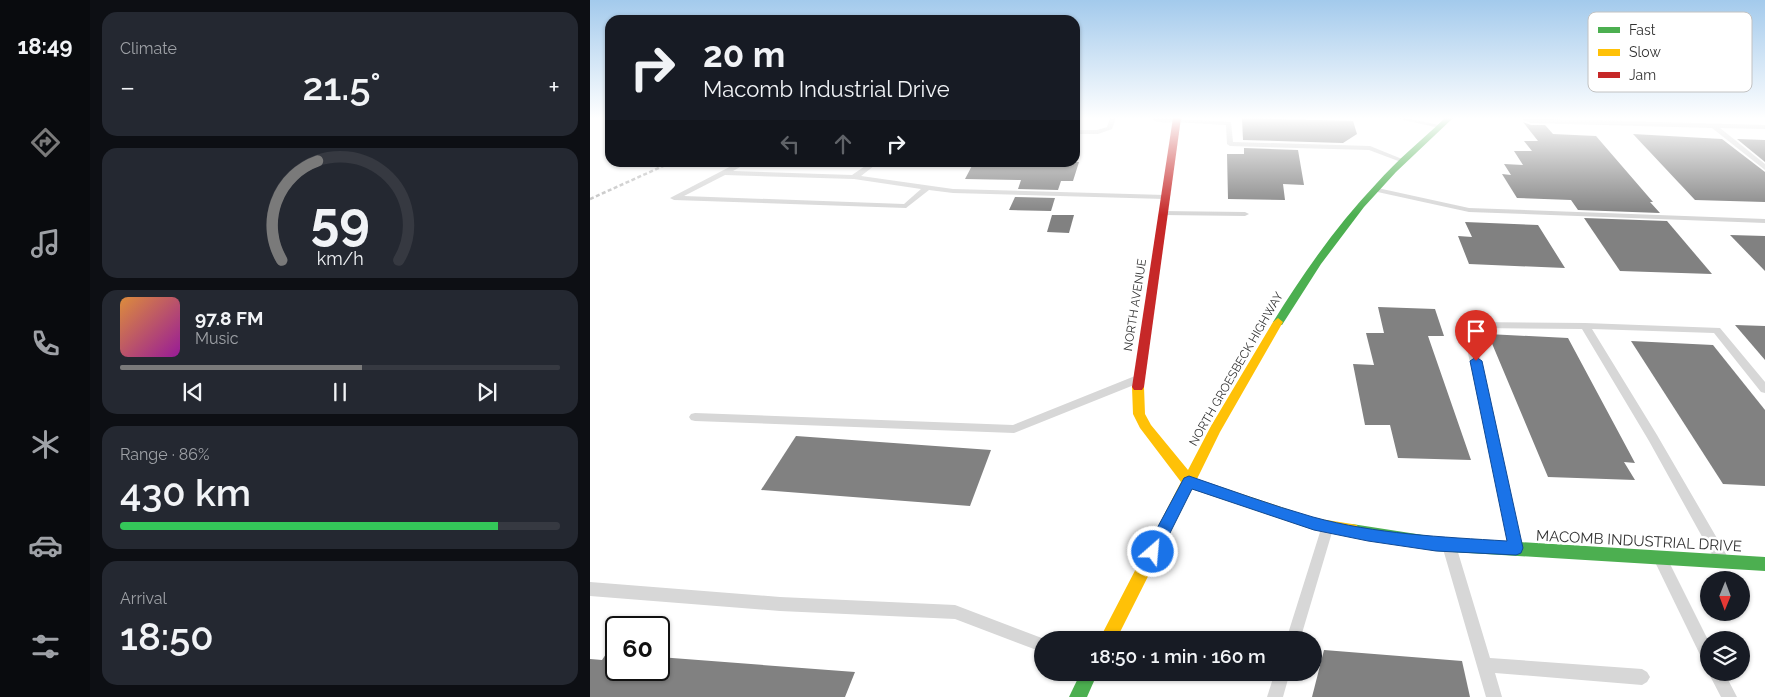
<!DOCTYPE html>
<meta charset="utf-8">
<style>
:root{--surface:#171b24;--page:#242831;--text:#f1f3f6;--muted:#9ea1a6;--line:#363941;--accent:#7a7a7a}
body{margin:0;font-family:Raleway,sans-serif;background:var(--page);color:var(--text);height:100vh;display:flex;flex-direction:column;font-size:19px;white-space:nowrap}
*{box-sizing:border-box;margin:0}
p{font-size:16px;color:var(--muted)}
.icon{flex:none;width:28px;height:28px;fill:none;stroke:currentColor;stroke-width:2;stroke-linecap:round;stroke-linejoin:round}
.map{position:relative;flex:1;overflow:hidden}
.sheet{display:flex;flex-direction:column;gap:12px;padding:12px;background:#0d0f14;width:500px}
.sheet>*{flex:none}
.banner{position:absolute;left:15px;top:15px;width:475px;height:152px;border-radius:15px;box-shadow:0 1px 4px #0004;background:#171b24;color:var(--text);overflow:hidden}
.needle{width:32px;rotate:181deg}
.buttons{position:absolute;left:1110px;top:571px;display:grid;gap:10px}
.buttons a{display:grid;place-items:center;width:50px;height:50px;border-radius:50%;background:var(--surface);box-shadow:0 1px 4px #0004;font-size:25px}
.speed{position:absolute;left:15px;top:616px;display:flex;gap:10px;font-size:25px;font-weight:700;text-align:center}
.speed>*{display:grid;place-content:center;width:65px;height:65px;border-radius:50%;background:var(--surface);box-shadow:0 1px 4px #0004;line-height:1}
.speed .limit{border:2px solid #111;border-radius:8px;background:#fff;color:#111}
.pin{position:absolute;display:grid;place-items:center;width:42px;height:42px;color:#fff;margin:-51px -21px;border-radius:50% 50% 50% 0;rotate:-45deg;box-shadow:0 0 5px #0007}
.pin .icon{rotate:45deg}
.me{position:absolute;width:55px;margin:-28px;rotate:27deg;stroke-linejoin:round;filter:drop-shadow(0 0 4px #0008)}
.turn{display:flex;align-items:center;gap:18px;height:105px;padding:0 15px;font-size:22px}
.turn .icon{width:65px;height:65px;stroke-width:2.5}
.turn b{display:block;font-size:35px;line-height:42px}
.lanes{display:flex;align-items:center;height:48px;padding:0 15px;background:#0003;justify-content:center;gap:25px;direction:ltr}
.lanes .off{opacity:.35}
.big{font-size:38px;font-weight:600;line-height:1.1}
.sheet .widget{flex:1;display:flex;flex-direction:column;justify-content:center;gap:8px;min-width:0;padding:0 18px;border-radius:15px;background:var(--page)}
.sheet .dial{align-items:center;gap:0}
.dial svg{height:130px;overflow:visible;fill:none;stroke:var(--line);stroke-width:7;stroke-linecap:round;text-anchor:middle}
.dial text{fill:var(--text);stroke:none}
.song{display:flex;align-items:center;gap:15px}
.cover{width:60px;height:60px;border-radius:8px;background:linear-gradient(135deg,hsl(30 70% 55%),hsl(300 70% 35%))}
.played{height:5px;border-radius:2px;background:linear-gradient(90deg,var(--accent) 55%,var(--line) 55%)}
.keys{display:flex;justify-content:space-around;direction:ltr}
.heat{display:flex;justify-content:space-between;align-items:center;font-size:28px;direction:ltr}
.charge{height:8px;border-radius:4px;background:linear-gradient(90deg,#34c759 86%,var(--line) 0)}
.trip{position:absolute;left:444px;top:631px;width:288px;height:50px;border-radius:25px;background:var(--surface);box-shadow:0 1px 4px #0004;font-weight:600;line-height:50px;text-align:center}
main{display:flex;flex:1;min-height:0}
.tab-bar{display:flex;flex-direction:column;width:90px;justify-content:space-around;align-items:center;background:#090b0e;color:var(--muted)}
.tab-bar .icon{width:35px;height:35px}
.tab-bar .on{color:var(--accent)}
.tab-bar b{font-size:22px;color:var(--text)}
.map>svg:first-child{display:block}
.building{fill:#818181}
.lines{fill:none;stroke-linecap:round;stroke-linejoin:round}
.lane{fill:#d7d7d7;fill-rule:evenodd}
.street{fill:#d7d7d7;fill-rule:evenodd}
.fast{fill:#4caf50;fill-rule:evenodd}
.slow{fill:#ffc107;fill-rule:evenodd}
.jam{fill:#c62828;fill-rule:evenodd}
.rail{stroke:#bebebe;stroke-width:2.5;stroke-dasharray:4 2.5;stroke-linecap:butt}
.route{fill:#1a73e8;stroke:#114b97}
.labels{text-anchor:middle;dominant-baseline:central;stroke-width:5;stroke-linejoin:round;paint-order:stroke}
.street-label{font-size:12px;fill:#333;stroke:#fff}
.near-street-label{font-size:15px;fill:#333;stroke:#fff}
.key{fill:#fff;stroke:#c2c2c2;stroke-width:1}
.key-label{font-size:14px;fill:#333}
</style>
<main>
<nav class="tab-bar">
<b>18:49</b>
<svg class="icon on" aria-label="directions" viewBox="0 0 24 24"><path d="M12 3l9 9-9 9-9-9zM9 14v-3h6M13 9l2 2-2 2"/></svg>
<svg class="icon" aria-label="music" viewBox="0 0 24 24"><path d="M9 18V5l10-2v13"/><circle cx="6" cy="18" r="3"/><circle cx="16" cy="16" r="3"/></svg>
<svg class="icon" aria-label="phone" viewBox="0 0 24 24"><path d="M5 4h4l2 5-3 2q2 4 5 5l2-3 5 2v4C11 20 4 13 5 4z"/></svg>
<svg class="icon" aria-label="climate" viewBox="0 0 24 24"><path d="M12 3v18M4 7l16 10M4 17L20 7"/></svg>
<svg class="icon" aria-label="car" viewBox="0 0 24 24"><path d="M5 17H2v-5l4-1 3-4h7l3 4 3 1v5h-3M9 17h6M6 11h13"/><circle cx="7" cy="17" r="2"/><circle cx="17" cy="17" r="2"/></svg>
<svg class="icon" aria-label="filters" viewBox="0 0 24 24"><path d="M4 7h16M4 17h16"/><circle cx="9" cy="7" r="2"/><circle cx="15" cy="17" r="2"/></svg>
</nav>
<section class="sheet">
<div class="widget"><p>Climate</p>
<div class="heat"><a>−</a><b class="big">21.5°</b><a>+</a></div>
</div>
<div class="widget dial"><svg viewBox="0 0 100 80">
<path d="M14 69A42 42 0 1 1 86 69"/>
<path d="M14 69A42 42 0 0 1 36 8" stroke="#7a7a7a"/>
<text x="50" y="56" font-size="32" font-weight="700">59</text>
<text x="50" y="72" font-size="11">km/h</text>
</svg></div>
<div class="widget">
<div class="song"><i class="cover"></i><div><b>97.8 FM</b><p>Music</p></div></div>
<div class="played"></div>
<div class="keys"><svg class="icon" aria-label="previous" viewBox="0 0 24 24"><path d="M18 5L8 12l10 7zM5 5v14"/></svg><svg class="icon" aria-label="pause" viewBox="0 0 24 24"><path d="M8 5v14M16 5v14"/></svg><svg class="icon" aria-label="next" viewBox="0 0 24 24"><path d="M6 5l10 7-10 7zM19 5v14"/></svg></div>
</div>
<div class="widget"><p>Range · 86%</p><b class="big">430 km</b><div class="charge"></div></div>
<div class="widget"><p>Arrival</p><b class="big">18:50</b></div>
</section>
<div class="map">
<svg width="1175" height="697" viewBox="0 0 1175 697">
<rect width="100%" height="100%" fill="#fff"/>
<g class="building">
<polygon points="652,118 763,121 767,134 753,143 653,140"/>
<polygon points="933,122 941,125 955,125 963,134 1006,136 1063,202 1060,202 1070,213 988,210 981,200 927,198 912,174 921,175 914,164 933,165 924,151 942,151 934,141 948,141"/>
<polygon points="1043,134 1132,139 1175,172 1175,202 1105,200"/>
<polygon points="1147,139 1175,140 1175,162"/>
<polygon points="654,148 708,150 714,185 693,184 695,200 638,199 637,154 654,154"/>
<polygon points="384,162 489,162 483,181 471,181 468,190 428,189 431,180 375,179"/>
<polygon points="425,197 465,198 461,211 419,210"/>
<polygon points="462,215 484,215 479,233 457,232"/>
<polygon points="994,218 1077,221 1122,274 1030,271"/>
<polygon points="875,222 948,225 975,268 879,264 868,236 882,237"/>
<polygon points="1140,235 1175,236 1175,271"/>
<polygon points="788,307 845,309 854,336 838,336 881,460 808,458 800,425 775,425 763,364 784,365 776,333 794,333"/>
<polygon points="1145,325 1175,326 1175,360"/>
<polygon points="898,334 978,338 1045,463 1034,462 1045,480 958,477"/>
<polygon points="1041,341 1123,345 1175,410 1175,486 1133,484"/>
<polygon points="206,436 401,450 380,506 171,490"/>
<polygon points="26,639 26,670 69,670 69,657 265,672 255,697 0,697 0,659 12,660"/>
<polygon points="734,650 872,661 880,697 722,697"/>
</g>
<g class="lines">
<g class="lane">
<polygon points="520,118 526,118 522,129 508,134 485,134 485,130 507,130 517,127"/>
<polygon points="804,118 816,118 853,126 850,128"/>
<polygon points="928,118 1175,125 1175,129 1130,128 1175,164 1175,170 1122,128 941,123"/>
<polygon points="587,119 641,122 643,142 780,146 817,161 811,162 779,150 640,146 637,144 636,125 585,122 584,121"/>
<path d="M149,162H159L143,171L262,175L281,162H289L271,176L363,189L575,195L579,197L575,199L363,193L339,190L316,208L84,200L80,198ZM135,175L264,179L331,189L314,204L94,196Z"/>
<polygon points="783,187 879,208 1175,219 1175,223 879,212 783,191"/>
<polygon points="570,211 655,212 659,214 655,216 573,215 570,215"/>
<polygon points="877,322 995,323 1130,328 1175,382 1175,393 1171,392 1124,333 1002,329 1067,435 1135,552 1137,556 1135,560 1130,562 1125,560 1059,441 992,329 883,328 904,415 932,546 930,550 925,552 920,550 872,325"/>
<polygon points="545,376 549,377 550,380 549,383 424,433 105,421 101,420 99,417 101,414 105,413 423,425"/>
<polygon points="737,523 742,525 743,529 710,640 696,640 731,529 732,525"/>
<polygon points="860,543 865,545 867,549 900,658 1052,669 1057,672 1060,677 1057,682 1052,685 905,673 912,697 896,697 853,549 855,545"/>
<polygon points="1072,556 1077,558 1119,642 1119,665 1114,663 1065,562 1067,558"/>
<polygon points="0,582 190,597 365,605 457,640 452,640 452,652 365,619 190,611 0,596"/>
<polygon points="1119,671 1119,672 1134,672 1147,697 1131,697 1118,672"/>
<polygon points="685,672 700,672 693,697 677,697"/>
</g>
<path class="street" d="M560,118H593C587,124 566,124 560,118Z"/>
<g class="fast">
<path d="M855,118H863L806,172L774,207L731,264L692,325H684L683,322C713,274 746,226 786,184C807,160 832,140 855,118Z"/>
<polygon points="762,524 846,537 1175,557 1175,571 846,551 762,536 757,535 755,530 757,525"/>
<polygon points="491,672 508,672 497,697 479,697"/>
</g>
<polygon class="slow" points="688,318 693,322 630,432 607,479 724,518 762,524 767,525 769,530 767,535 762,536 724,530 602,489 526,640 509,640 591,482 550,428 543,414 542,387 544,384 552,384 554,387 555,414 561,425 598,470 621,426 683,322"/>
<polygon class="jam" points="583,118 591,118 554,387 552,390 544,390 542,387"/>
<polyline class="rail" points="0,199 82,162"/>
</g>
<linearGradient id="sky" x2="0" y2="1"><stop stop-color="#a3caec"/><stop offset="0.55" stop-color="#fff"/><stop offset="1" stop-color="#fff" stop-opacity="0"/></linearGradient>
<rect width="1175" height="215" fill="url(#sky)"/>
<path class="route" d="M886,357L892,361L933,548L931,553L926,555L846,551L778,541L724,530L602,489L568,557L563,559L557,557L555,552L557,547L594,478L599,476C640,490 681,505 723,517C785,534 852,537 917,541L880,361Z"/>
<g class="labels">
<g class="street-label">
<text transform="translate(545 305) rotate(-81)">NORTH AVENUE</text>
<text transform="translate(646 369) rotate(-60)">NORTH GROESBECK HIGHWAY</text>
</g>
<g class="near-street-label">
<text transform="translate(1049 541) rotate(3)">MACOMB INDUSTRIAL DRIVE</text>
</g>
</g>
<rect x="998" y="12" width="164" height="80" rx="8" class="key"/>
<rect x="1008" y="27" width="22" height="6" fill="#4caf50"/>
<rect x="1008" y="49" width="22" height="7" fill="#ffc107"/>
<rect x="1008" y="72" width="22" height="6" fill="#c62828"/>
<g class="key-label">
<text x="1039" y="35">Fast</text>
<text x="1039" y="57">Slow</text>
<text x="1039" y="80">Jam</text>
</g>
</svg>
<div class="buttons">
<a><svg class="needle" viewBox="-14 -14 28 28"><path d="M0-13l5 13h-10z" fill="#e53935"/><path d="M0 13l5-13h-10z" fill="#9ea1a6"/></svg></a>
<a><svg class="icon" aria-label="layers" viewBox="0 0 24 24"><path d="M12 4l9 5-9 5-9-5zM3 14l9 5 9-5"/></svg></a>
</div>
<div class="speed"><div class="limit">60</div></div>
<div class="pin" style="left:886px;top:361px;background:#d93025"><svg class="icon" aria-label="arrive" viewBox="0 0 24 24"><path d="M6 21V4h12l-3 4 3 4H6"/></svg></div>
<svg class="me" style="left:563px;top:552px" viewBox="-20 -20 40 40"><circle r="17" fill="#1a73e8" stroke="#fff" stroke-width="3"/><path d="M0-11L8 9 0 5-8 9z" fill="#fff"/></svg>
<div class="trip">18:50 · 1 min · 160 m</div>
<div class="banner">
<div class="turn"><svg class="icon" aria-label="right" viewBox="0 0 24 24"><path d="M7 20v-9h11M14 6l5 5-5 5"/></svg><div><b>20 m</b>Macomb Industrial Drive</div></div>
<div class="lanes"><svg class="icon off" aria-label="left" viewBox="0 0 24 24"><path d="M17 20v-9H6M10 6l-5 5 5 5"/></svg><svg class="icon off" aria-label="ahead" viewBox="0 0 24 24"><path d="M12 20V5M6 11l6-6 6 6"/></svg><svg class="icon" aria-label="right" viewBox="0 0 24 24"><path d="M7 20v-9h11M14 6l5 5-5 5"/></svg></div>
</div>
</div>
</main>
